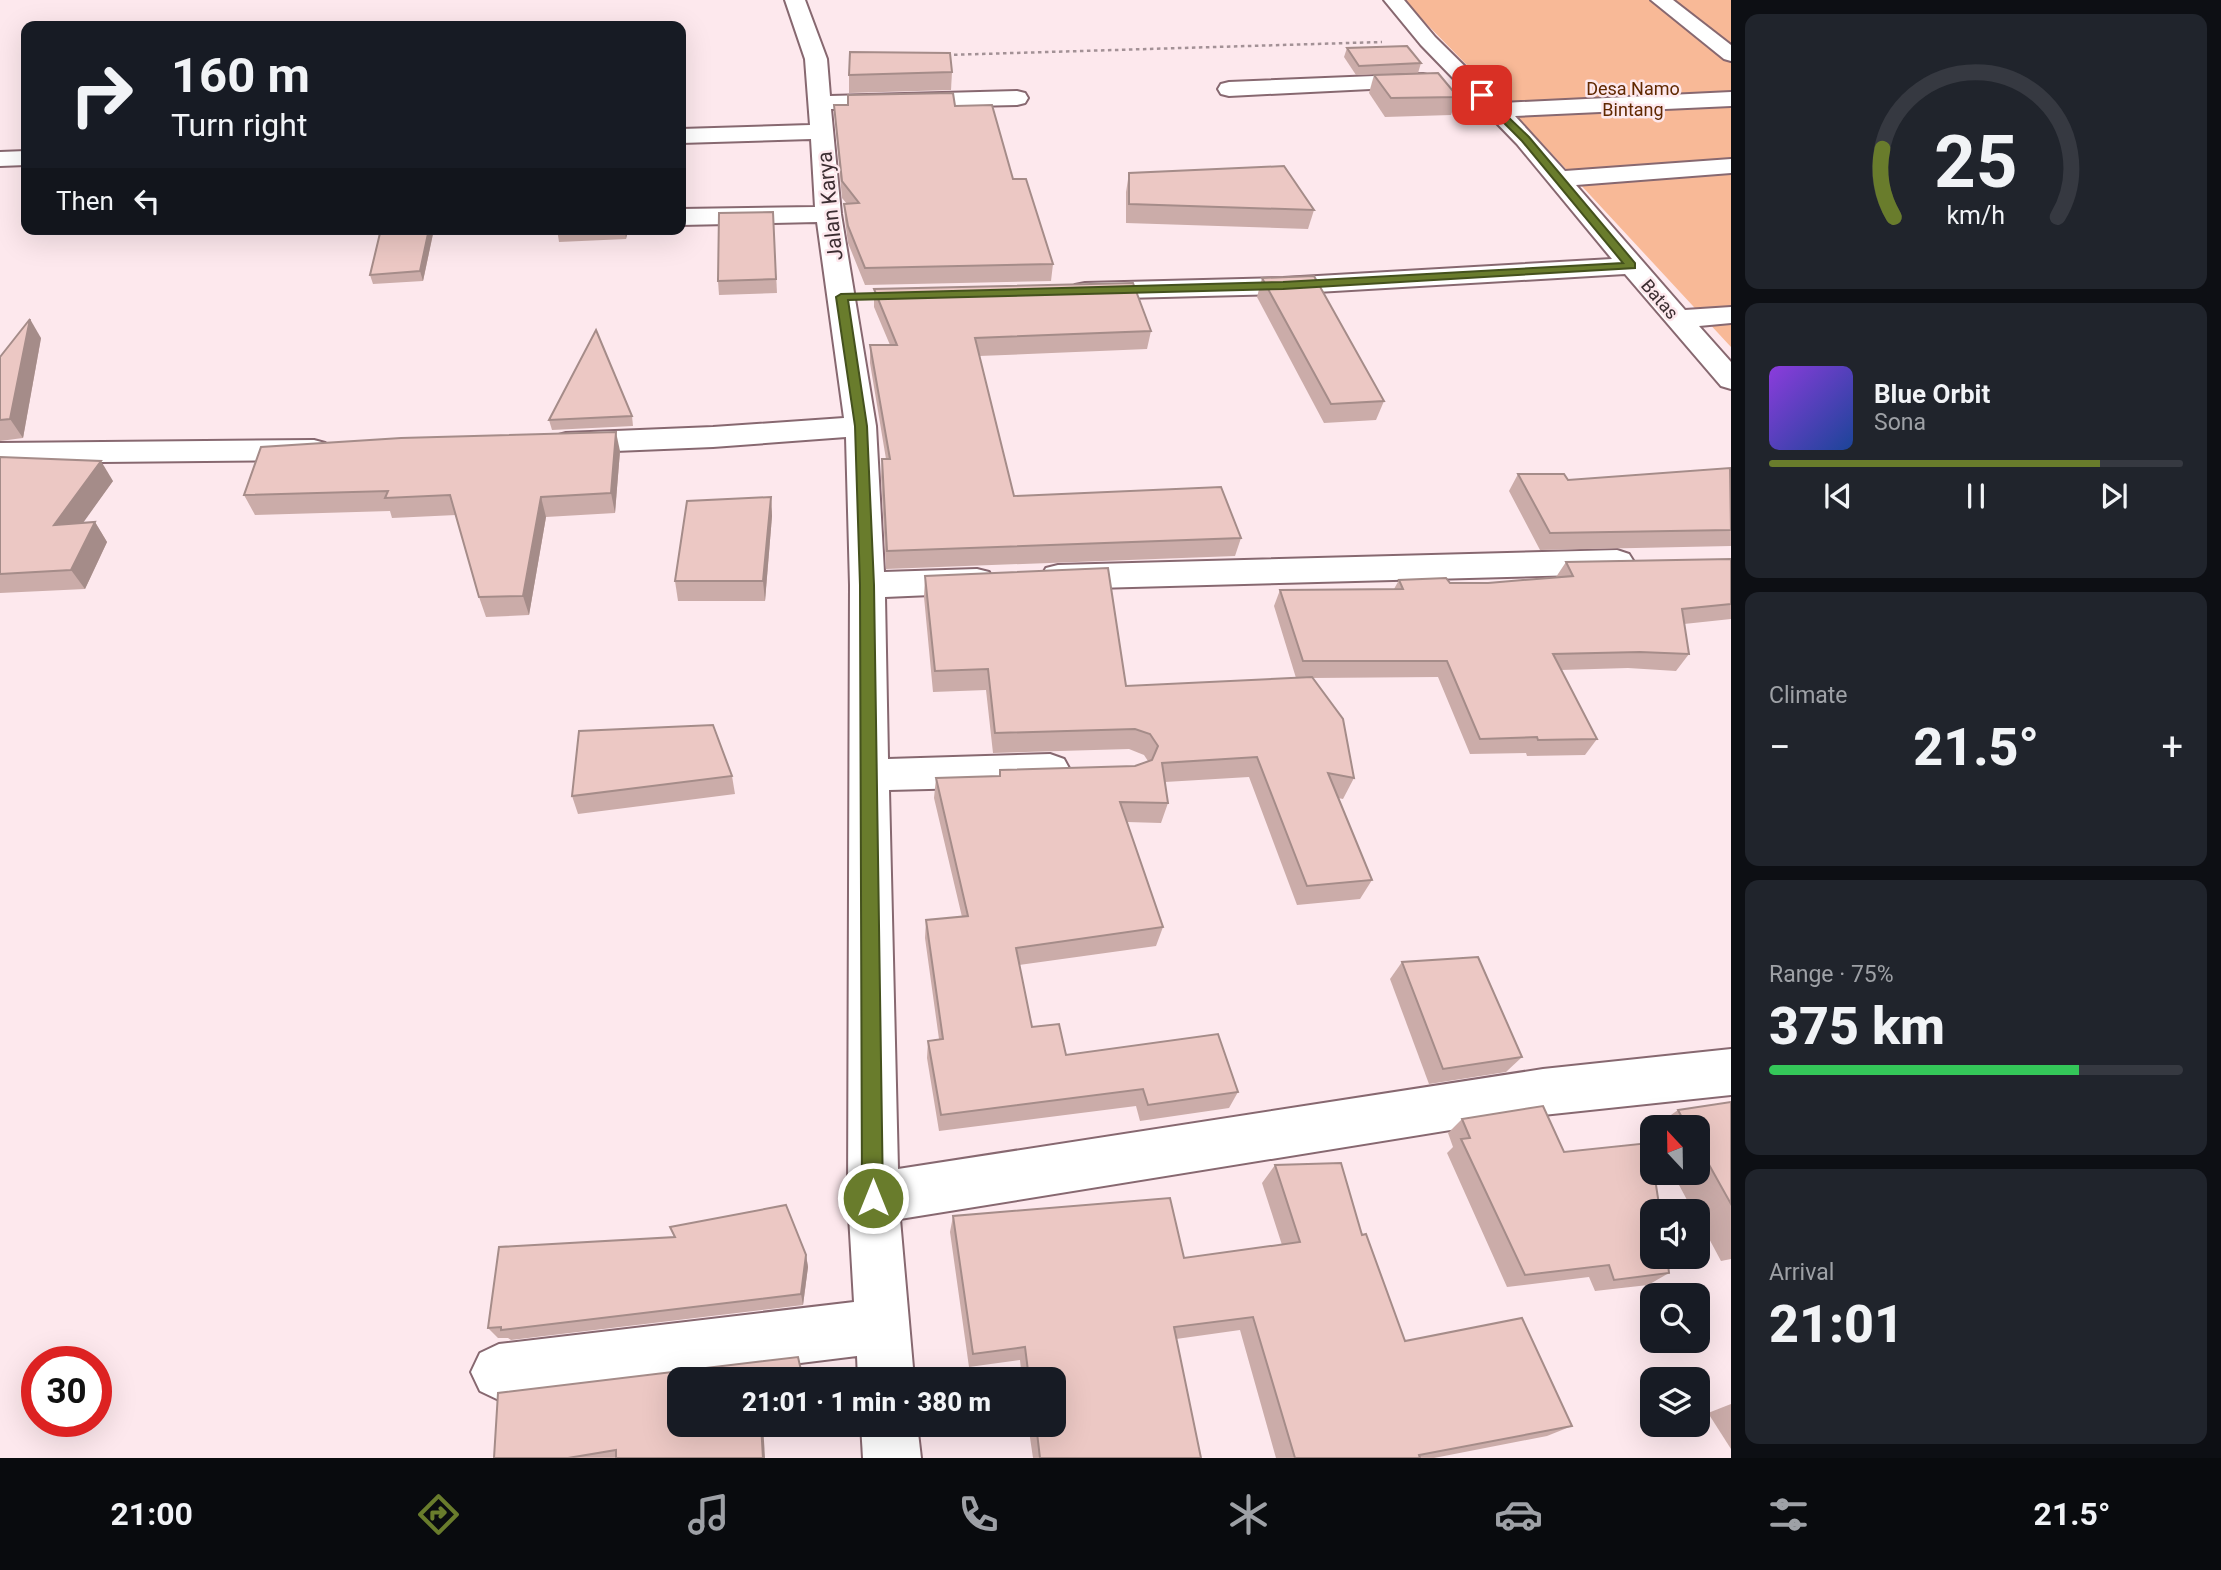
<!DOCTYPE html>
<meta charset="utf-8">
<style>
:root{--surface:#171b24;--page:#20242c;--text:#f1f3f6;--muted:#9ea1a6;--line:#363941;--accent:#697c2c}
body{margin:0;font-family:Roboto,sans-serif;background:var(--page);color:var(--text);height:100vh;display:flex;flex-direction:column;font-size:26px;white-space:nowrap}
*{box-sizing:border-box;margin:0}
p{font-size:23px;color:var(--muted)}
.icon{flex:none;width:38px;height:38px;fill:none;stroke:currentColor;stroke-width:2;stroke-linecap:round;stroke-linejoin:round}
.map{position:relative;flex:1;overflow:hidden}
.side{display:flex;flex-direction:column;gap:14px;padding:14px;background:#0d0f14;width:490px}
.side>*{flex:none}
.banner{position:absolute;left:21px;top:21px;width:665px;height:214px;border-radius:14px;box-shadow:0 7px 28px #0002;background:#171b24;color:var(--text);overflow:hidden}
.needle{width:46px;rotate:338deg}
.buttons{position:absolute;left:1640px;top:1115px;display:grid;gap:14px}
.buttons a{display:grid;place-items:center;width:70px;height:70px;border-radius:14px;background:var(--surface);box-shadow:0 7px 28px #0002;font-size:35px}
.speed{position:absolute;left:21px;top:1346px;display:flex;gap:14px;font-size:35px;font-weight:700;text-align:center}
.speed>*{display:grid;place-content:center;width:91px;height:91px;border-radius:50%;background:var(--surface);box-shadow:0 7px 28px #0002;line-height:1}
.speed .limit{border:10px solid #d22;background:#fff;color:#111}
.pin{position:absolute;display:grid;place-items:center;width:60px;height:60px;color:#fff;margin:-30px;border-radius:14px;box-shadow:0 4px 10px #0006}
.me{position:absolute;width:77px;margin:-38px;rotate:0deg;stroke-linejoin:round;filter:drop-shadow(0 0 5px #0008)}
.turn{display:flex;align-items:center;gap:24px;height:147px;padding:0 35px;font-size:32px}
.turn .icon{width:91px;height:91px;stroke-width:2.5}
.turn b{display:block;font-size:49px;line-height:60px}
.then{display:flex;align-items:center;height:66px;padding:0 35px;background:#0003;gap:14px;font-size:26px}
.big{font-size:52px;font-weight:800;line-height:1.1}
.side .widget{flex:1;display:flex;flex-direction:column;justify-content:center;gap:10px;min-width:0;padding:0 24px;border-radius:14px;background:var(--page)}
.side .dial{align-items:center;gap:0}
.dial svg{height:182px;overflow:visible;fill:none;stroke:var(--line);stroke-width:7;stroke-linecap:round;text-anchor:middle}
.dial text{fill:var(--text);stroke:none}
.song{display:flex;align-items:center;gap:21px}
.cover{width:84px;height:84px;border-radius:10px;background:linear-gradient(135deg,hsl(270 70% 55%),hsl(220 70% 35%))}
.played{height:7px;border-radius:4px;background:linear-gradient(90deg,var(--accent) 80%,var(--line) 80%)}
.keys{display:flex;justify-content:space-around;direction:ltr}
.heat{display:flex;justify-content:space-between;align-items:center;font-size:38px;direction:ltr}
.charge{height:10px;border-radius:5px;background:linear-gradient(90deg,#34c759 75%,var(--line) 0)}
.trip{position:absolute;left:667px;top:1367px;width:399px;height:70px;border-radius:14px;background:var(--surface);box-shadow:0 7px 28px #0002;font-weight:800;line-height:70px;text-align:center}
.tabs{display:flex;height:112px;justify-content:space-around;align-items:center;background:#090b0e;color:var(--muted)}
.tabs .icon{width:49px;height:49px}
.tabs .current{color:var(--accent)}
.tabs b{font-size:32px;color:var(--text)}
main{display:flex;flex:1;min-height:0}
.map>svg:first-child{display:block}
.green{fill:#f8b997}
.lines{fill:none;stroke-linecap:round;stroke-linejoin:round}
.minor-casing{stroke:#876870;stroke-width:4}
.path{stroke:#a39196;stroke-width:2.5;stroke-dasharray:3.5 3.5;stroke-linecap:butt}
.minor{fill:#fff;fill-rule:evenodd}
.wall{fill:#cbaca9}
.shaded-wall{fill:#a58c89}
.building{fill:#ecc8c4;stroke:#a58c89;stroke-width:2}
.route{fill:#697c2c;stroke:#44511d;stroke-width:2}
.labels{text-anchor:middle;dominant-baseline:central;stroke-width:5;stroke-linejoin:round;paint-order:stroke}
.far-park-label{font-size:18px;fill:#602800;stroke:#fde8ed}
.far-street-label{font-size:18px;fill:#3b2d31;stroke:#fde8ed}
.street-label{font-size:21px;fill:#3b2d31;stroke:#fde8ed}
</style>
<main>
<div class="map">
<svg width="1731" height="1458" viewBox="0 0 1731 1458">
<rect width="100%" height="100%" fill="#fde8ed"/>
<polygon class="green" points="1403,0 1731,0 1731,347 1514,113"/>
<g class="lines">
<g class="minor-casing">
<g id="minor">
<polygon points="785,0 805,0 827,59 830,96 1017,91 1025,93 1028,98 1025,103 1017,105 831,109 841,214 876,426 884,572 977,569 989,572 994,581 989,590 977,593 885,597 888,759 1050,754 1064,759 1070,770 1064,781 1050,786 889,790 898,1169 1543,1069 1731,1049 1731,1095 1543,1115 900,1219 914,1379 858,1379 857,1356 499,1400 480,1391 471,1372 480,1353 499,1344 854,1302 848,1198 850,585 846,437 713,447 566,453 555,450 550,443 555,436 566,433 713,427 844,418 817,222 681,225 681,209 815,207 811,139 681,143 681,129 810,125 805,59"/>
<polygon points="1384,0 1404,0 1435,37 1502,103 1731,92 1731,106 1515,116 1565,171 1731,159 1731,173 1576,185 1685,310 1731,307 1731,323 1699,326 1731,362 1731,389 1721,386 1625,274 1283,294 1085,299 1075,297 1071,291 1075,285 1085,283 1283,278 1612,259 1517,144 1421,45"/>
<polygon points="1651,0 1673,0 1731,45 1731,61 1724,59"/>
<polygon points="1423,74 1431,76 1434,81 1431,86 1229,96 1221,94 1218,89 1221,84 1229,82"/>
<polygon points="26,151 26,165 0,166 0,152"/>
<polygon points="314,440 325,443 330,450 325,457 314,460 0,463 0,443"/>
<polygon points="1617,550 1629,554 1634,562 1629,570 1617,574 1058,589 1046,586 1041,577 1046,568 1058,565"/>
<polygon points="861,1424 917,1424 921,1458 863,1458"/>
</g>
</g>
<polyline class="path" points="947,55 1382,42"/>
<use href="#minor" class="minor"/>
</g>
<g class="wall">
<polygon points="1347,48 1421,63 1418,73 1356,75 1344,57"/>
<polygon points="952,72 951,90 849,93 849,75"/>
<polygon points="1374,75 1458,97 1451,115 1385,117 1369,93"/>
<polygon points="834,105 955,106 1013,179 1053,264 1051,281 865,285 848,243 845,220 844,204 847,204 842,198 835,121"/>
<polygon points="1129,173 1314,210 1308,229 1126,223 1126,192"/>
<polygon points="773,212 777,293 719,295 718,281"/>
<polygon points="381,229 434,229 423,281 373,284 370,275"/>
<polygon points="557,229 628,229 626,239 559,242"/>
<polygon points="1262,278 1384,401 1376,420 1324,423 1257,297"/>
<polygon points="874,289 1151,331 1147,349 979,356 1014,496 1241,538 1235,556 886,569 881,477 882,459 886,459 870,363 870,345 890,345 874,307"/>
<polygon points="41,338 23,438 0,441 0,357"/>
<polygon points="632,416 633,426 552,430 549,420"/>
<polygon points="620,451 615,513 546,517 529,615 486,617 479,597 456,515 392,518 390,511 255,515 244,495"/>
<polygon points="0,457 113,481 82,523 95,522 107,542 85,589 0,593"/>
<polygon points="1731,469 1731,546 1540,550 1509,491 1518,474 1568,480"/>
<polygon points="771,497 772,516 765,601 678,601 675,581"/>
<polygon points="1731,559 1731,619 1684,624 1689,654 1676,671 1628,668 1561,670 1597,739 1585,755 1527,756 1526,753 1470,754 1438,677 1312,678 1354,778 1343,799 1338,798 1372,880 1360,899 1297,905 1249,777 1165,782 1168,803 1161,823 1127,822 1163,927 1156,946 1019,965 1032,1027 1066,1055 1238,1092 1229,1108 1140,1121 1136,1106 939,1131 927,1058 928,1041 939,1039 925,938 926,920 962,917 934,798 936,778 999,776 1000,770 1135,766 1148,761 1144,755 1129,749 993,753 986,690 933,692 924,597 925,576 1126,686 1296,678 1274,606 1280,590 1394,589 1399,580 1450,583 1488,583 1556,577 1566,562"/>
<polygon points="732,776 735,794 578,814 572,796"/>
<polygon points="1402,962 1522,1057 1506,1072 1429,1084 1390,979"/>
<polygon points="1731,1102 1731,1259 1721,1261 1698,1218 1698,1211 1693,1211 1672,1172 1698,1172 1698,1127 1654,1127 1678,1110"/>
<polygon points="1462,1119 1564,1152 1669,1273 1648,1285 1595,1291 1589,1277 1507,1287 1447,1153 1453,1147 1448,1133"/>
<polygon points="1275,1165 1362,1235 1405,1341 1572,1426 1547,1436 1434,1458 1276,1458 1240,1330 1176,1339 1201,1458 1033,1458 1028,1424 1054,1424 1054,1379 1022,1379 1020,1360 969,1367 950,1232 953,1216 1184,1258 1282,1245 1262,1183"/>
<polygon points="806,1255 808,1267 803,1305 511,1340 508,1338 498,1338 488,1328"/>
<polygon points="679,1379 765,1458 494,1458"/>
<polygon points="1731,1404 1731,1449 1708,1413"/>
</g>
<g class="shaded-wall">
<polygon points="429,229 434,229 423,281 420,271"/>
<polygon points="625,229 628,229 626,239"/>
<polygon points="30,319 41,338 23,438 10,419"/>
<polygon points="616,432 620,451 615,513 611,493"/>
<polygon points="101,461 113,481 68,544 54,525"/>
<polygon points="541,497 546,517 529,615 523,596"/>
<polygon points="771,497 772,516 765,601 763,581"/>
<polygon points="95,522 107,542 85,589 71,570"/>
<polygon points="806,1255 808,1267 803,1305 801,1294"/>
<polygon points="761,1424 763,1424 765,1458 763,1458"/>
</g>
<g class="building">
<polygon points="1407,46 1421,63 1359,66 1347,48"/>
<polygon points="850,52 950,53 952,72 849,75"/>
<polygon points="1438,73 1458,97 1391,98 1374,75"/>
<polygon points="953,93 955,106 992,105 1013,179 1026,179 1053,264 865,268 848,226 844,204 859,203 842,181 834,105 848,105 848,95"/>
<polygon points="1284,166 1314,210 1129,204 1129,173"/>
<polygon points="773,212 776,279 718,281 719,213"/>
<polygon points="381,229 429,229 420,271 370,275"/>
<polygon points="1314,276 1384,401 1331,404 1262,278"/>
<polygon points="1133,283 1151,331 975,338 1014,496 1221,487 1241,538 887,551 882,459 890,459 870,345 897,345 874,289"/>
<polygon points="30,319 10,419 0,420 0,357"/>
<polygon points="596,330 632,416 549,420"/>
<polygon points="616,432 611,493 541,497 523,596 479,597 450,495 385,498 388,491 244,495 261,447 401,438"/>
<polygon points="0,457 101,461 54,525 95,522 71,570 0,574"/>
<polygon points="1730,468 1731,530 1550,533 1518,474 1564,474 1568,480"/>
<polygon points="771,497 763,581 675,581 687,501"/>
<polygon points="1731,559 1731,604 1682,609 1689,654 1640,652 1553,654 1597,739 1538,740 1537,737 1480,739 1447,661 1303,661 1280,590 1403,589 1399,580 1446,578 1450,583 1488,583 1573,576 1566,562"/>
<polygon points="1108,568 1126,686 1312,677 1343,719 1354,778 1328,773 1372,880 1307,886 1257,757 1162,763 1168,803 1120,802 1163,927 1016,948 1032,1027 1059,1024 1066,1055 1218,1034 1238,1092 1148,1105 1143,1089 941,1115 928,1041 943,1039 926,920 968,916 936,778 1000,776 1000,770 1135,766 1152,760 1158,746 1150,734 1135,729 995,733 988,669 935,671 925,576"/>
<polygon points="713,725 732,776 572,796 579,731"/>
<polygon points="1478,957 1522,1057 1443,1069 1402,962"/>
<polygon points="1731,1102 1731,1204 1698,1145 1698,1127 1687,1127 1678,1110"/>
<polygon points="1543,1106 1564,1152 1649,1143 1652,1163 1652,1172 1654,1172 1660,1211 1652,1211 1652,1256 1667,1256 1669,1273 1614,1280 1609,1265 1525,1275 1461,1139 1470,1138 1462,1119"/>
<polygon points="1341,1163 1362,1235 1366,1234 1405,1341 1522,1318 1572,1426 1419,1455 1420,1458 1295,1458 1253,1317 1174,1327 1201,1458 1040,1458 1036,1424 1054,1424 1054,1379 1029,1379 1025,1347 973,1354 953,1216 1170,1198 1184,1258 1300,1242 1275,1165"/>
<polygon points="786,1205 806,1255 801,1294 501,1330 501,1327 488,1328 499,1247 675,1237 670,1227"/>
<polygon points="798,1357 803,1379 679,1379 679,1424 761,1424 763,1458 616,1458 616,1450 568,1458 494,1458 498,1393"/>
</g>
<polygon class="route" points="1482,92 1529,137 1635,263 1635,268 1283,289 848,300 867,426 874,585 883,1198 880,1206 873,1209 865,1206 862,1198 860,585 855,426 836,297 841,294 1283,282 1623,263 1522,141 1478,97 1477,95"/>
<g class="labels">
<g class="far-park-label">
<text x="1633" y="88">Desa Namo<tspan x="1633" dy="21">Bintang</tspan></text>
</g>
<g class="far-street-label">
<text transform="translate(1660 299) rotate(49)">Batas</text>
</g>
<g class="street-label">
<text transform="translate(830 206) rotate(-96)">Jalan Karya</text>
</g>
</g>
</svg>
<div class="buttons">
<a><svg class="needle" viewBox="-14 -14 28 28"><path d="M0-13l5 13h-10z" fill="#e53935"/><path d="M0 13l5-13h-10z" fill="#9ea1a6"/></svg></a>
<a><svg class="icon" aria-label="sound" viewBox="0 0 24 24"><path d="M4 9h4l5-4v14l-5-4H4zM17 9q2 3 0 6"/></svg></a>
<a><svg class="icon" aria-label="search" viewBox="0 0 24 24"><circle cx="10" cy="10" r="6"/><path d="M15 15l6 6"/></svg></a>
<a><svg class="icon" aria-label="layers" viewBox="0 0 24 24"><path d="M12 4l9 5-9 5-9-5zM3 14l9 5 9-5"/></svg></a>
</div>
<div class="speed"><div class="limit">30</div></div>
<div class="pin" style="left:1482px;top:95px;background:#d93025"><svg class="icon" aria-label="arrive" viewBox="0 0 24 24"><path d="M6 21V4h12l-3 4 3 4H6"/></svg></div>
<svg class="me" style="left:873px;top:1198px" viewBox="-20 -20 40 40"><circle r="17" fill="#697c2c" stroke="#fff" stroke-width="3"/><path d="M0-11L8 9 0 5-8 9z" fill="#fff"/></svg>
<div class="trip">21:01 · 1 min · 380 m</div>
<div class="banner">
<div class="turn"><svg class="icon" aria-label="right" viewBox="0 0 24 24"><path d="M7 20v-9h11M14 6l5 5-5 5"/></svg><div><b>160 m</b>Turn right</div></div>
<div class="then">Then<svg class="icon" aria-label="left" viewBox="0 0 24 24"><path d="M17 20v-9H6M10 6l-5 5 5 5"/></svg></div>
</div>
</div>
<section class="side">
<div class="widget dial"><svg viewBox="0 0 100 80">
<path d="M14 69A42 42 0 1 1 86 69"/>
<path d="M14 69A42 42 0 0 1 9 39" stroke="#697c2c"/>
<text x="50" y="56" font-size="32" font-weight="700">25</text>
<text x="50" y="72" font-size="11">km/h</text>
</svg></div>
<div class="widget">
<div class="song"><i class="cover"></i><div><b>Blue Orbit</b><p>Sona</p></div></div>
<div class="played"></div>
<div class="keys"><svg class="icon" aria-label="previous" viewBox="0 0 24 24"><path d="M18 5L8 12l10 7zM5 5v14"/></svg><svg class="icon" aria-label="pause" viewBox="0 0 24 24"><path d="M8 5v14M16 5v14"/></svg><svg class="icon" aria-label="next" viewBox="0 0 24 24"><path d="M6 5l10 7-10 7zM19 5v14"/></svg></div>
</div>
<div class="widget"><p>Climate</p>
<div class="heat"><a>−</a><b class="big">21.5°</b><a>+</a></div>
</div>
<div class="widget"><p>Range · 75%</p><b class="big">375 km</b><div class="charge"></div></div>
<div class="widget"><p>Arrival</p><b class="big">21:01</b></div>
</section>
</main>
<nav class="tabs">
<b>21:00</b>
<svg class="icon current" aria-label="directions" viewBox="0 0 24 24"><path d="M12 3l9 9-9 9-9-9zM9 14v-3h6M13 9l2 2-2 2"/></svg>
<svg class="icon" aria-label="music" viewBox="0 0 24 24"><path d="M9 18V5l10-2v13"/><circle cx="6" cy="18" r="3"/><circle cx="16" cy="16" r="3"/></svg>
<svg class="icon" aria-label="phone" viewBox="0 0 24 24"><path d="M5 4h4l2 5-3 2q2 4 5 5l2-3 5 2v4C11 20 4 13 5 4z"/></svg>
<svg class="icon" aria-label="climate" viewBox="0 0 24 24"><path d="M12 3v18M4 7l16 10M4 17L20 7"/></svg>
<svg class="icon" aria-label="car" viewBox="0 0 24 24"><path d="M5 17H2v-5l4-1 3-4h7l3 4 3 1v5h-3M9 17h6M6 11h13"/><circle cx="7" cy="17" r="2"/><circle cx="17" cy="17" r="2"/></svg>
<svg class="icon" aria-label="filters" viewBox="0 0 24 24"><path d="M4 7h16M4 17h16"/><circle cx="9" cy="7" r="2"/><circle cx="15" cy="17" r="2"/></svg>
<b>21.5°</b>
</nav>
